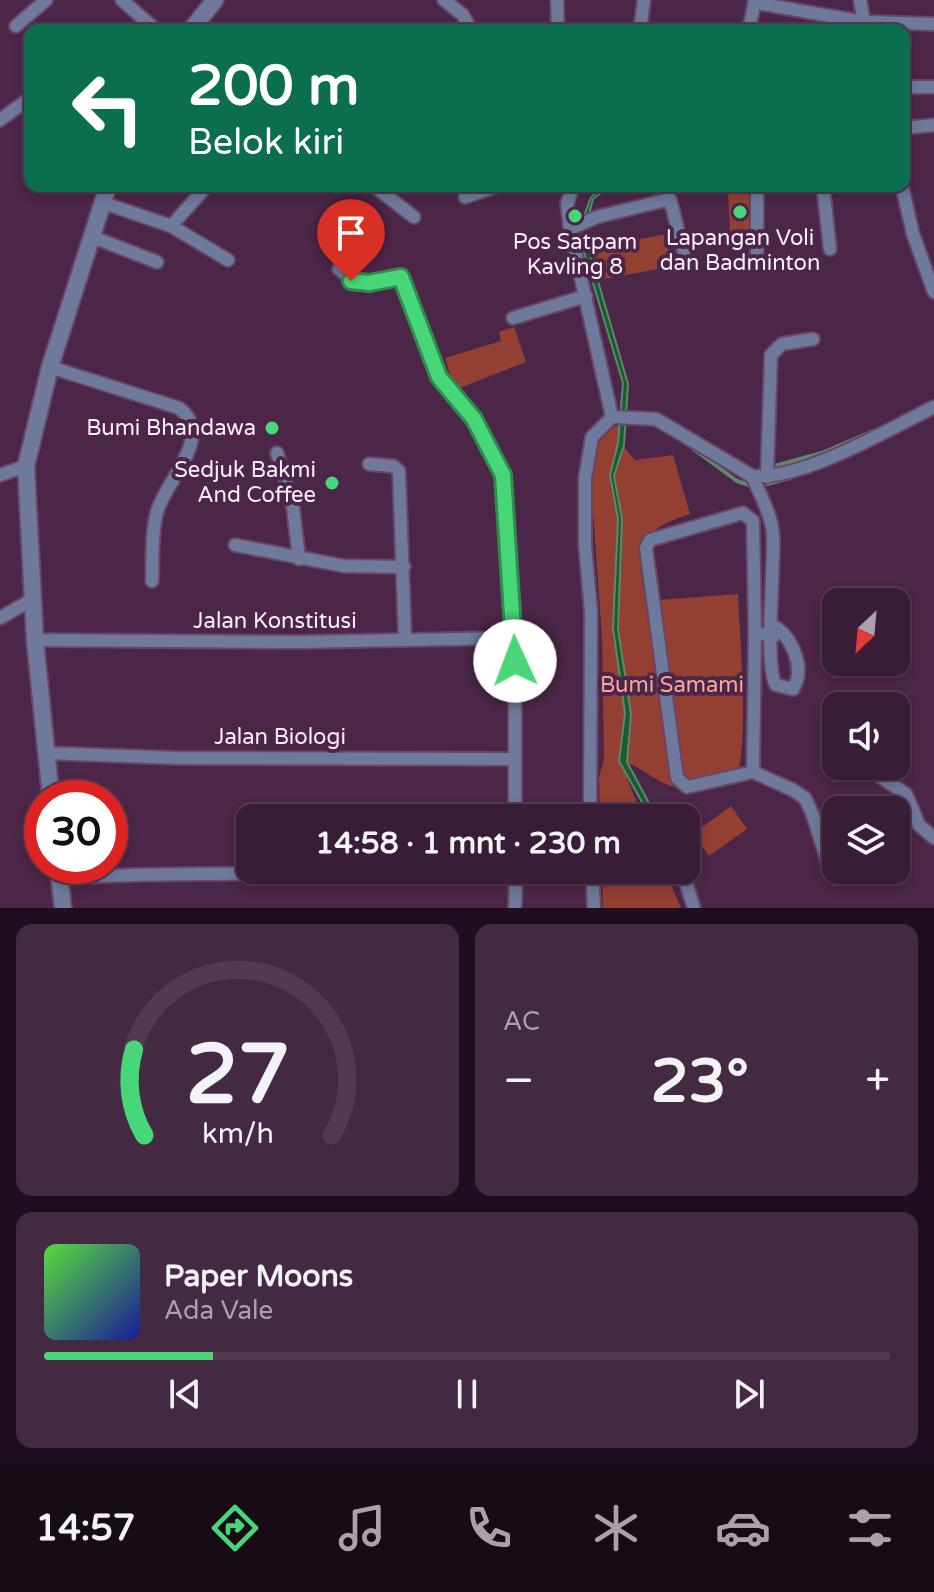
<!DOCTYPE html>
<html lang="id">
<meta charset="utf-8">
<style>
:root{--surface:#391c36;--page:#442942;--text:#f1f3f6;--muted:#aba1ad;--line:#533a51;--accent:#48d778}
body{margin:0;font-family:"Varela Round",sans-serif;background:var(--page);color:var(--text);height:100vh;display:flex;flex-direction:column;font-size:30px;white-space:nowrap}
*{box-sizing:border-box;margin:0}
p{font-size:26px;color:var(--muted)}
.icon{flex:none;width:44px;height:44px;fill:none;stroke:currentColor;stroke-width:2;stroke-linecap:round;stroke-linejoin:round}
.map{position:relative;height:908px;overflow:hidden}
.panel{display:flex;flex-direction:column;gap:16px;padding:16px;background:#1f0f1e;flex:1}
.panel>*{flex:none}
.top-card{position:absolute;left:24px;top:24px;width:886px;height:168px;border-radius:16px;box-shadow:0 4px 12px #0003,0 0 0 2px var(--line);background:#0b6e4f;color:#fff;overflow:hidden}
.needle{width:52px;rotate:206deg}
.tools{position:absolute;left:822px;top:588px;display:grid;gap:16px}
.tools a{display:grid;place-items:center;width:88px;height:88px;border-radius:16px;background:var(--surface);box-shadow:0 4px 12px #0003,0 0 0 2px var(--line);font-size:40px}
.speed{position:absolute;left:24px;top:780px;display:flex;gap:16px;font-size:40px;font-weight:700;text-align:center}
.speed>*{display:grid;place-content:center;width:104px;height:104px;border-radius:50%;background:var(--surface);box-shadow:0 4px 12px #0003,0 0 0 2px var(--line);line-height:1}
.speed .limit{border:12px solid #d22;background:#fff;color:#111}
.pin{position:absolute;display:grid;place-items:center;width:68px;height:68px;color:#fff;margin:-82px -34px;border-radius:50% 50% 50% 0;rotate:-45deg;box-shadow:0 0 8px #0007}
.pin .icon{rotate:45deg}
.me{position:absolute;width:88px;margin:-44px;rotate:358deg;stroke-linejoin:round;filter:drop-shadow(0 0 6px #0008)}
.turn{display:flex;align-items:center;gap:28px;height:168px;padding:0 32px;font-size:36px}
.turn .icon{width:104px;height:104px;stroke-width:2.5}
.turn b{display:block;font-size:56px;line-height:68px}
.big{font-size:60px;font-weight:800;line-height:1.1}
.panel .tile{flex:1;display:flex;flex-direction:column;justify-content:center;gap:12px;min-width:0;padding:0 28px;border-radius:16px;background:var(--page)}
.panel .dial{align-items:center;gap:0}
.dial svg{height:208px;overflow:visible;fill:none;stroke:var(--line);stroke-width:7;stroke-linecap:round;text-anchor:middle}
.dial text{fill:var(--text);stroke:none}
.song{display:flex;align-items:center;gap:24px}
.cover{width:96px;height:96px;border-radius:12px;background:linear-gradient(135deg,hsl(110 70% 55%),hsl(240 70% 35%))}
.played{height:8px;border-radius:4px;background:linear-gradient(90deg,var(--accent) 20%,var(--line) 20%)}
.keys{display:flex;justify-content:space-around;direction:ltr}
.heat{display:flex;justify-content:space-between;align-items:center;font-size:44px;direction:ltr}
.panel .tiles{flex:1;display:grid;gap:16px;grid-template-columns:1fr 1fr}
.tile:last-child{grid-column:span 2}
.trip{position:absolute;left:236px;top:804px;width:464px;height:80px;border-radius:16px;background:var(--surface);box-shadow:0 4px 12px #0003,0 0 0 2px var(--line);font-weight:800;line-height:80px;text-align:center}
.menu{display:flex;height:128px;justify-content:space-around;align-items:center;background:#170b16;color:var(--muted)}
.menu .icon{width:56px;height:56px}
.menu .active{color:var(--accent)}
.menu b{font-size:36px;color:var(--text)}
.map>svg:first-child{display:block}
.green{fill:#933f32}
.water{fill:#195c30;stroke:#5d886d;stroke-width:2}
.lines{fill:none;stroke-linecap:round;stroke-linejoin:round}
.stream{stroke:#5d886d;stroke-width:4}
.minor-casing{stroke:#684665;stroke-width:16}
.tertiary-casing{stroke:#684665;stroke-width:20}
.minor{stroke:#6e799b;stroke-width:12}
.tertiary{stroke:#6e799b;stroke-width:16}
.route-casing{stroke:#2f8c4e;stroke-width:20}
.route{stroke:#48d778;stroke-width:14}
.poi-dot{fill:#48d778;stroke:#4c2648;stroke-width:3}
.labels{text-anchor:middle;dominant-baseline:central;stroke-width:8;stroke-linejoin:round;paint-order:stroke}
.poi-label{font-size:22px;fill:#fdeefb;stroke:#4c2648}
.street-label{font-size:22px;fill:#fdeefb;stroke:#4c2648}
.park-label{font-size:22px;fill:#f3a89a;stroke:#4c2648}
</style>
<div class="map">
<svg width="934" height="908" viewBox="0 0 934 908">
<rect width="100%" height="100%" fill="#4c2648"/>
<g class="green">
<polygon points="750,187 752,235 730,236 728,189"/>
<polygon points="667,234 673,266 599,280 592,248"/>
<polygon points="514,327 526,362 455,390 445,358 501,341 499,332"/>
<path d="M623,424L622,445L635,460L673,455L690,514C636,531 635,549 646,601L738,594C739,625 751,761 734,778C722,790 697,789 681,788C659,787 641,764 620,761L643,818H600L599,778L604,759L602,638L591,483L596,445L611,428Z"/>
<polygon points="731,806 747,829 709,856 693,834"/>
<polygon points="602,870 665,870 681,908 603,908"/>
</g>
<polygon class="water" points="605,186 610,186 593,199 584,233 628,384 624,445 614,476 622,519 618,629 631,714 627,762 657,818 651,818 619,761 625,713 613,628 618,519 610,475 618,443 623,383 578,233 591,197"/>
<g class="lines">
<g class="stream">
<polyline points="684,442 737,481 752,486"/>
<polyline points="771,467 822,453 878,429"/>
<polyline points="767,484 793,477"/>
</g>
<g class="minor-casing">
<g id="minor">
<polyline points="122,0 156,30"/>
<polyline points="444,0 463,15 471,30"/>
<polyline points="557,0 558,30"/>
<polyline points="860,0 865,27"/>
<polyline points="762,4 864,22"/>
<polyline points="868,22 934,24"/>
<polyline points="16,26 46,0"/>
<polyline points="640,30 644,0"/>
<polyline points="749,30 755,0"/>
<polyline points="904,87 934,87"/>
<polyline points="0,120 30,98"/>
<polyline points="904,128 934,125"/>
<polyline points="374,186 414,217"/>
<polyline points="573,186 567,204 570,229 612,417"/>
<polyline points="757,186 757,260"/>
<polyline points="823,186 830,249"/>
<polyline points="902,186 913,234 934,292"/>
<polyline points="465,197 498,186"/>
<polyline points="101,202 171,226 207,186"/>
<polyline points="171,226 228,260"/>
<polyline points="570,229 597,217 670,199 684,253"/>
<polyline points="90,236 157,262"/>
<polyline points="339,269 358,284 401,277 439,377 474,419 503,475 515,638 515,818"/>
<polyline points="513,318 586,296"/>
<path d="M50,367L179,408C216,436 165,481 157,512C151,534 153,558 152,581"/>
<polyline points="277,453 293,507 299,559"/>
<polyline points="369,464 393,466 399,471 405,639"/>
<polyline points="0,475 26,466"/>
<path d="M752,476C760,494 772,516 773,535C775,563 764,666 776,685L793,689C806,668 792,636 772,625"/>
<polyline points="767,477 771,355 782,344 813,339"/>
<polyline points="235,545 344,566 404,567"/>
<polyline points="0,618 33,599"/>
<polyline points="773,637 755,632 753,521 743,513 650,540 646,548 677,778 687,787 753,772 793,790 805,798 812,813 830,869"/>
<polyline points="35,640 299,642 515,638"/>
<polyline points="47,753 177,758 514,759"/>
<polyline points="869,769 906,794 919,825 934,838"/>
<polyline points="753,772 755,632"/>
<path d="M590,818L591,612L585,545V478L592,437L612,417L656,419L752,476C803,480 887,430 934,407"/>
<polyline points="592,870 594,908"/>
<polyline points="682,870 694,908"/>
<path d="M59,878C237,868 415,880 592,872"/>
<polyline points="515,908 516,870"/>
</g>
</g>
<g class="tertiary-casing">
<g id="tertiary">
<polyline points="191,30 215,0"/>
<polyline points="51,798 35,640 26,466 50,367 108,186"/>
<polyline points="58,866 63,908"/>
</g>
</g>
<use href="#minor" class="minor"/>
<use href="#tertiary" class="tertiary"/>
</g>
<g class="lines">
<g class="route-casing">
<polyline id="route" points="351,281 369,283 401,277 439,377 474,419 503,475 515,661"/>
</g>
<use href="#route" class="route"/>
</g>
<g class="poi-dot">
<circle cx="740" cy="212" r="8"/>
<circle cx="575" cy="216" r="8"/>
<circle cx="272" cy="428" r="8"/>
<circle cx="332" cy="483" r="8"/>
</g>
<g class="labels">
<g class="poi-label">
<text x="740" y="238">Lapangan Voli<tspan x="740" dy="25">dan Badminton</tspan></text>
<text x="575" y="242">Pos Satpam<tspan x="575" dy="25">Kavling 8</tspan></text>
<text x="256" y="428" text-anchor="end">Bumi Bhandawa</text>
<text x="316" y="470" text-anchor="end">Sedjuk Bakmi<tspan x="316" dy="25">And Coffee</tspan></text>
</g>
<g class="street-label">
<text x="275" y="621">Jalan Konstitusi</text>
<text x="280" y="737">Jalan Biologi</text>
</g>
<g class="park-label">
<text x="672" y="685">Bumi Samami</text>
</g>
</g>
</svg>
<div class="tools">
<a><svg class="needle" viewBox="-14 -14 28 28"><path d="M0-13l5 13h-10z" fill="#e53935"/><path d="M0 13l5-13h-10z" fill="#aba1ad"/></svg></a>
<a><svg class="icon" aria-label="sound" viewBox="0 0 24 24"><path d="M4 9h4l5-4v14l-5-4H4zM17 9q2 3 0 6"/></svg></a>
<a><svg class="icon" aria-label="layers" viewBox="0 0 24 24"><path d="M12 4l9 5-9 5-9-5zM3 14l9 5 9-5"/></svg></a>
</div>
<div class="speed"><div class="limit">30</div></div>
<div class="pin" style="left:351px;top:281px;background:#d93025"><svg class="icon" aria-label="arrive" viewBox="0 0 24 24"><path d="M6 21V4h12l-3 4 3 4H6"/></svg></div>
<svg class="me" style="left:515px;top:661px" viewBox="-20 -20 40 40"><circle r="19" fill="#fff"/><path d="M0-13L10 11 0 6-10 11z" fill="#48d778"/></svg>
<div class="trip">14:58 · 1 mnt · 230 m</div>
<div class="top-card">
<div class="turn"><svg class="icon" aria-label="left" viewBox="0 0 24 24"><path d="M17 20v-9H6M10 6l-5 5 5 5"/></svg><div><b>200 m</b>Belok kiri</div></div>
</div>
</div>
<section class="panel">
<div class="tiles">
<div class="tile dial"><svg viewBox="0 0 100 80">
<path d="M14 69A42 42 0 1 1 86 69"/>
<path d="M14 69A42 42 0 0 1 10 36" stroke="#48d778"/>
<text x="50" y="56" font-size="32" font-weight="700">27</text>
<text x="50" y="72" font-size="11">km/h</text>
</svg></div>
<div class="tile"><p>AC</p>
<div class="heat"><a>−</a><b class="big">23°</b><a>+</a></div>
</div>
<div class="tile">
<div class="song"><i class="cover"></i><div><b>Paper Moons</b><p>Ada Vale</p></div></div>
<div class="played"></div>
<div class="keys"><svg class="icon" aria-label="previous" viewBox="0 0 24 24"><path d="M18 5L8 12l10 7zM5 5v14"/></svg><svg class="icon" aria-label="pause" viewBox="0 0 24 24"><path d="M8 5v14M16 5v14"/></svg><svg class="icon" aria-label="next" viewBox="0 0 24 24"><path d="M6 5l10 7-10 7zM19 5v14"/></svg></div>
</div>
</div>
</section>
<nav class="menu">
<b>14:57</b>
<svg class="icon active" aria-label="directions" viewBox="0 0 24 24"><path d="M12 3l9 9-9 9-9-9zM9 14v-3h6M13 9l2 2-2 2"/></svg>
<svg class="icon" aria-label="music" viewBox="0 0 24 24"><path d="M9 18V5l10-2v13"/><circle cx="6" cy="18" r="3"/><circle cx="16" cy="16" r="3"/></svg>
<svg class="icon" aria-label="phone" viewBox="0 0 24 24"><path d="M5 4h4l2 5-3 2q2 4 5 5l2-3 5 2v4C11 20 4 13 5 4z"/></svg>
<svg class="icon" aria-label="climate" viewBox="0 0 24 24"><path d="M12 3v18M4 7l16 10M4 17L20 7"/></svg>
<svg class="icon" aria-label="car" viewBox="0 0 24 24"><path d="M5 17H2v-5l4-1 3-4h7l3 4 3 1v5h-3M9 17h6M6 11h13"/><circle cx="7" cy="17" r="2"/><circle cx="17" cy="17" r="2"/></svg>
<svg class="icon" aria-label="filters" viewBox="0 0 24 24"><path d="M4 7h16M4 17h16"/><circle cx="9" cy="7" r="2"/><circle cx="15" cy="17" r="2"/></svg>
</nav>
